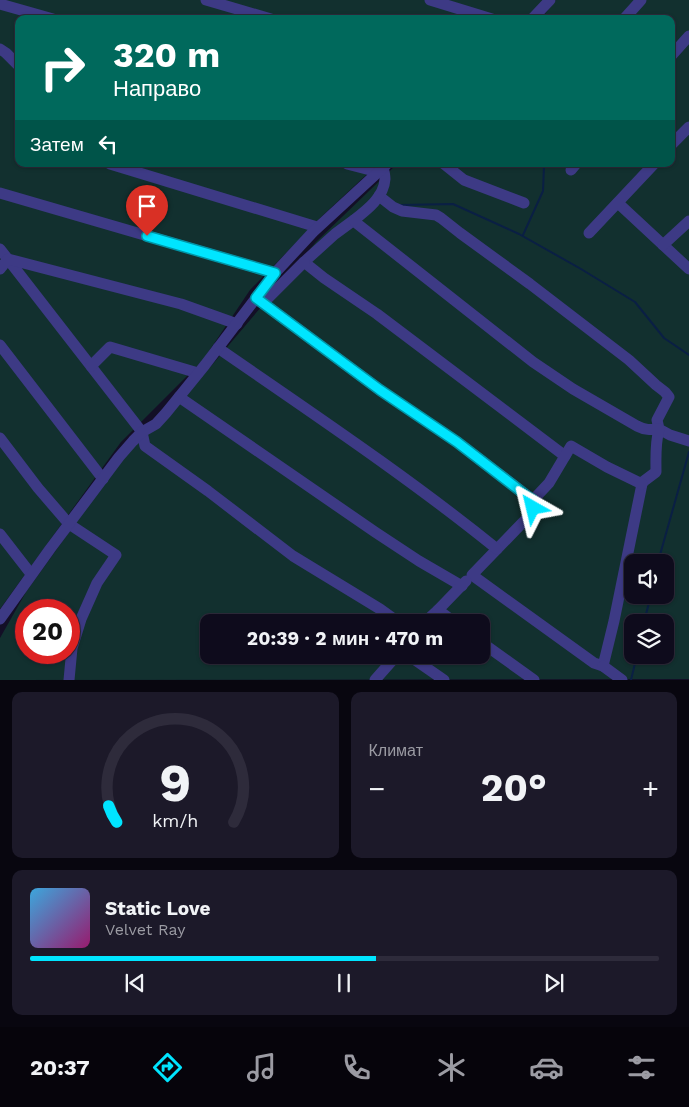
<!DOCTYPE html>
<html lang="ru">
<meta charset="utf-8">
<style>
:root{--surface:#0e0b1c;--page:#1c1929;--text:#f1f3f6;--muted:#9b9ba3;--line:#2e2b3b;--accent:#00e5ff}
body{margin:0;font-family:"Work Sans",sans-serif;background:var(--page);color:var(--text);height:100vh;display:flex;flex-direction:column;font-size:19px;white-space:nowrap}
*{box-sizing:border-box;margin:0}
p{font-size:16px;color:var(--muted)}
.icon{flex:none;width:28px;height:28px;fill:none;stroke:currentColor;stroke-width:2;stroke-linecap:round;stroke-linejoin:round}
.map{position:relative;height:680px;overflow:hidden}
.details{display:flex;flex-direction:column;gap:12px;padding:12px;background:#08060f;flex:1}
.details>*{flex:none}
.hud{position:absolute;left:15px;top:15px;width:660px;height:152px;border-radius:10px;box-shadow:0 1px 4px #0004,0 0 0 1px var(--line);background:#00695c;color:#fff;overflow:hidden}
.tools{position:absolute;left:624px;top:554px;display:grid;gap:10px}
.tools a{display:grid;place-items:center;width:50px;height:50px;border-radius:10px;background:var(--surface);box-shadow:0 1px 4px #0004,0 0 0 1px var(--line);font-size:25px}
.speed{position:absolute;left:15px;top:599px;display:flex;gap:10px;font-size:25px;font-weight:700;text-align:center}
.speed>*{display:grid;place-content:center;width:65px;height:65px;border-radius:50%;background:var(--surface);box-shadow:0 1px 4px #0004,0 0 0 1px var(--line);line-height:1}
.speed .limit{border:8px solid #d22;background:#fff;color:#111}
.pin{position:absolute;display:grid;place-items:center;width:42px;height:42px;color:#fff;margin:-51px -21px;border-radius:50% 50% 50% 0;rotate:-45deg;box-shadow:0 0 5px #0007}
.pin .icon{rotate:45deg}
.me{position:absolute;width:55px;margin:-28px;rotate:323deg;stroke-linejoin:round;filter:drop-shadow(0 0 4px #0008)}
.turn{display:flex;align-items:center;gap:18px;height:105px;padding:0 15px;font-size:22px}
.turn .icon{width:65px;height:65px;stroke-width:2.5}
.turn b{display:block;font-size:35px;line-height:42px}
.then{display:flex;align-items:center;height:48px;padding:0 15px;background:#0003;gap:10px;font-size:19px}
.big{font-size:38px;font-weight:700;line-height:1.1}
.details .card{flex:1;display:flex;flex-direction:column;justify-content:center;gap:8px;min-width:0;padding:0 18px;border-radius:10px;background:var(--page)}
.details .dial{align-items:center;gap:0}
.dial svg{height:130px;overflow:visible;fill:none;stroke:var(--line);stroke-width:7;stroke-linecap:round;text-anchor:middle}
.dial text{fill:var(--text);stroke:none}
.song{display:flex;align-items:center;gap:15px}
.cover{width:60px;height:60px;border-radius:8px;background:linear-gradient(135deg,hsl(200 70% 55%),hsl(320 70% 35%))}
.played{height:5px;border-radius:2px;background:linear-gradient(90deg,var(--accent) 55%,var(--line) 55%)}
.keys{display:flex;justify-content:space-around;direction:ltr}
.heat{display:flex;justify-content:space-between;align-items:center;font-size:28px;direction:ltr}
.details .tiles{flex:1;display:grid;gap:12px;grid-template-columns:1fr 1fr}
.card:last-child{grid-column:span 2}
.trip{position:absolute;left:200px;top:614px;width:290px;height:50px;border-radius:10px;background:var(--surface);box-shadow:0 1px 4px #0004,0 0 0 1px var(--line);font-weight:700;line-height:50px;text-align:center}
.menu{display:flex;height:80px;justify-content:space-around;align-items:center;background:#06040b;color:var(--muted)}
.menu .icon{width:35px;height:35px}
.menu .selected{color:var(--accent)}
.menu b{font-size:22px;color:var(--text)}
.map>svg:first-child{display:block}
.green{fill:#12302f;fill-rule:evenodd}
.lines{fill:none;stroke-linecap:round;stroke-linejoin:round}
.stream{stroke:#0a1f44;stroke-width:2}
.minor{stroke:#3d3a85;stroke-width:11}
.route-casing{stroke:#0095a6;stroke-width:12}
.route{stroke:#00e5ff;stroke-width:9}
</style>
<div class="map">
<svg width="689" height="680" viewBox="0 0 689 680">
<rect width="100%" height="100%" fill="#130f26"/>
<g class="green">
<polygon points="0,0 544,0 530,19 19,19 19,164 378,164 321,217 250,290 203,360 121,442 0,609"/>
<path d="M556,0H689V679L0,680V638L26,592L131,446L195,385L316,242L397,164H671V19H541ZM632,562H665V595H632ZM26,610H69V652H26ZM209,622H481V655H209ZM632,622H665V655H632Z"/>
</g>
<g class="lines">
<g class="stream">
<polyline points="401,205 453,204 519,234 581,269 635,302 664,338 689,355"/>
<polyline points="523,235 543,191 544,166 541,164"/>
<polyline points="658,562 689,452"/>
<polyline points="644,622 651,595"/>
<polyline points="631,680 637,655"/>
</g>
<g class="minor">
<polyline points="206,0 271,19"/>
<polyline points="430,0 492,19"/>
<polyline points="0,4 53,19"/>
<polyline points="532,19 550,0"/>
<polyline points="624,19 641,0"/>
<polyline points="0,49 6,53 19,66"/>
<polyline points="671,56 689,36"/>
<polyline points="671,145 689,127"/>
<polyline points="110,164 317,227"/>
<polyline points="347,164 378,172"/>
<polyline points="444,164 464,180 524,203"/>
<polyline points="571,170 576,164"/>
<polyline points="0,193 275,273"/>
<polyline points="379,196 393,207 402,211 436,215 441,218 460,233 530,284 629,360 656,385 665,392 669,397 657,420 659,429 670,435 689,441"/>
<polyline points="618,203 689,269"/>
<polyline points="354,220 335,234 304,262 324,278 377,314 565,456"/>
<polyline points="589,233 654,164"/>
<polyline points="663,245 689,221"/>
<polyline points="0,249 142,432 145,446 208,491 293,556 380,609 398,622"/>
<polyline points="0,269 8,259 181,304 237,324"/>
<path d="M256,298L380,390L457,442L533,500V508L529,516L472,575L594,663L603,666L614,621L642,484L644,481L656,472C656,457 655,444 659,429C650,430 645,430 637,426L573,389L533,362L355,222L354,220C367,210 384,197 385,179C385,175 384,171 383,167"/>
<polyline points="263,303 304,262"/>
<polyline points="0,345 103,479"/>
<path d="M218,348C312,413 408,477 497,549"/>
<polyline points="91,366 110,347 198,373"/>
<polyline points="179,397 375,532 419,561 462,586"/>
<polyline points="0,438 38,488 69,524 116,555 97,583 81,619 72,648 69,680"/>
<polyline points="533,500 549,483 571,446 607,467 642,484"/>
<polyline points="0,534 31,574"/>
<polyline points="0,619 50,549 119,457 133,441 142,432 156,424 166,413 205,365 275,273 313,232 387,164"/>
<polyline points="425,622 438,610"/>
<polyline points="454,622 438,610 466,581"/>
<polyline points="481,642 534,680"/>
<polyline points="408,655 444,680"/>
<polyline points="603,666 622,680"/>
<polyline points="375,680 397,655"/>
</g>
</g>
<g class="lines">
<g class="route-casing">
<polyline id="route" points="147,236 275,273 256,298 380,390 457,442 527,496 533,500 533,508"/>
</g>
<use href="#route" class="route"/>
</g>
</svg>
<div class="tools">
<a><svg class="icon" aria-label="sound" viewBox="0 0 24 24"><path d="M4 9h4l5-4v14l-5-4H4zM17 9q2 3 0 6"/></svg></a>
<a><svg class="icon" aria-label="layers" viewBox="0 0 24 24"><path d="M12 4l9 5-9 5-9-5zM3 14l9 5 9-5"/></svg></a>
</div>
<div class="speed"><div class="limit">20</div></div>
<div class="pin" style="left:147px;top:236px;background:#d93025"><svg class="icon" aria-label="arrive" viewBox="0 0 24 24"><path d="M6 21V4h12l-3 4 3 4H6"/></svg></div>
<svg class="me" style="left:533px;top:508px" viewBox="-20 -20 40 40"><path d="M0-17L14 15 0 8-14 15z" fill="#00e5ff" stroke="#fff" stroke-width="4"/></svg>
<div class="trip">20:39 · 2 мин · 470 m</div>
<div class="hud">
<div class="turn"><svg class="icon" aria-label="right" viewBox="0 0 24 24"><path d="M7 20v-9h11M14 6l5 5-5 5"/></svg><div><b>320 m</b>Направо</div></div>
<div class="then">Затем<svg class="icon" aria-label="left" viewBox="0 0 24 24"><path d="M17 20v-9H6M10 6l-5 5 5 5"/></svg></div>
</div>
</div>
<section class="details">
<div class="tiles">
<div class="card dial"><svg viewBox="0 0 100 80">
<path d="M14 69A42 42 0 1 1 86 69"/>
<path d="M14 69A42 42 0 0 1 9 59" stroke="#00e5ff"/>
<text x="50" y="56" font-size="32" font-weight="700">9</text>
<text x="50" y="72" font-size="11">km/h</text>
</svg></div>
<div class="card"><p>Климат</p>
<div class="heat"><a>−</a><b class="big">20°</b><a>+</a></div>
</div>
<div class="card">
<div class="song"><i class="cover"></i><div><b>Static Love</b><p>Velvet Ray</p></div></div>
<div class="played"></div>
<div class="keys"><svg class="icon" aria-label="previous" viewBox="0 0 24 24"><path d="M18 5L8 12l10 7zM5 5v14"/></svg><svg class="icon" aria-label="pause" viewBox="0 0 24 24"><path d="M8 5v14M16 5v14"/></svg><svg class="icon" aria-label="next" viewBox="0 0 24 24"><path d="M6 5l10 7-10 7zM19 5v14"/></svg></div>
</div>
</div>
</section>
<nav class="menu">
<b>20:37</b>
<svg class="icon selected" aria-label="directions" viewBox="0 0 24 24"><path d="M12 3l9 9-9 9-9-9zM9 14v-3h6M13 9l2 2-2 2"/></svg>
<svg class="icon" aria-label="music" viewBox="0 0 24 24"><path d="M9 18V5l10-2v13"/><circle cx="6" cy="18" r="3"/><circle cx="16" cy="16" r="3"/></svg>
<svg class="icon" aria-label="phone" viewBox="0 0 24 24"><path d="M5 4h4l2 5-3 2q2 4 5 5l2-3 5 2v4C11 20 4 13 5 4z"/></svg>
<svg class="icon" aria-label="climate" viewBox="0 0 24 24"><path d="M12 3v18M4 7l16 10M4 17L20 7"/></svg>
<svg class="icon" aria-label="car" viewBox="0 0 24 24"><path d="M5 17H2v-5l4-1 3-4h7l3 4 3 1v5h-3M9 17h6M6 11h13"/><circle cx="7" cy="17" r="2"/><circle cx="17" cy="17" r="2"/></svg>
<svg class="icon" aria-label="filters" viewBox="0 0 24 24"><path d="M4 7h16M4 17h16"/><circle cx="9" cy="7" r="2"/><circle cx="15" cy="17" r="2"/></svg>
</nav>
